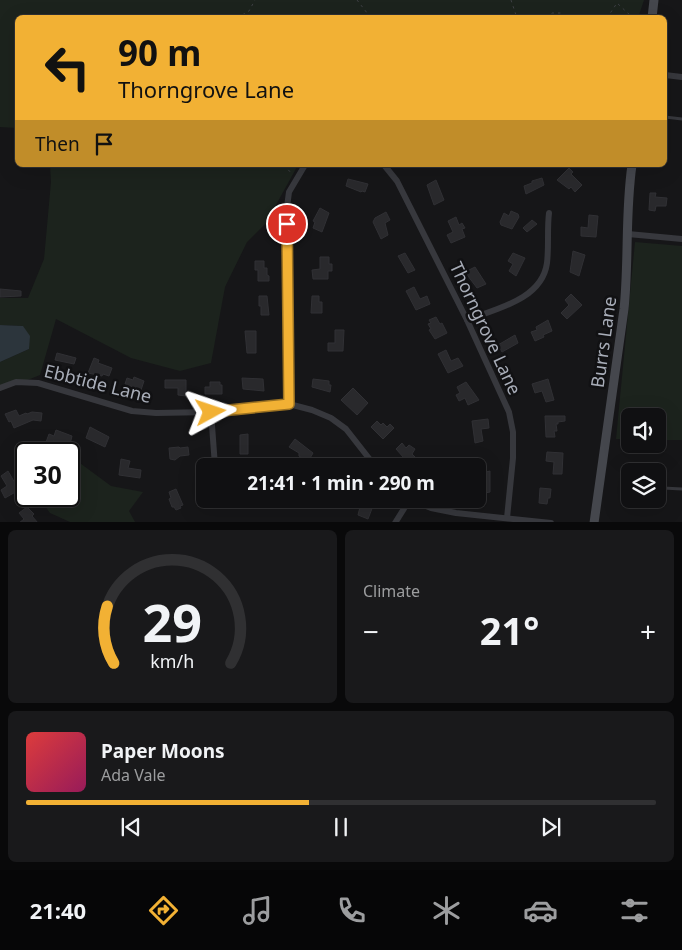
<!DOCTYPE html>
<meta charset="utf-8">
<style>
:root{--surface:#101012;--page:#19191b;--text:#f1f3f6;--muted:#9c9d9f;--line:#303032;--accent:#f2b134}
body{margin:0;font-family:"Noto Sans",sans-serif;background:var(--page);color:var(--text);height:100vh;display:flex;flex-direction:column;font-size:19px;white-space:nowrap}
*{box-sizing:border-box;margin:0}
p{font-size:16px;color:var(--muted)}
.icon{flex:none;width:28px;height:28px;fill:none;stroke:currentColor;stroke-width:2;stroke-linecap:round;stroke-linejoin:round}
.map{position:relative;height:522px;overflow:hidden}
.panel{display:flex;flex-direction:column;gap:8px;padding:8px;background:#09090a;flex:1}
.panel>*{flex:none}
.guide{position:absolute;left:15px;top:15px;width:652px;height:152px;border-radius:8px;box-shadow:0 5px 20px #0002,0 0 0 1px var(--line);background:#f2b134;color:#111;overflow:hidden}
.buttons{position:absolute;left:621px;top:408px;display:grid;gap:10px}
.buttons a{display:grid;place-items:center;width:45px;height:45px;border-radius:8px;background:var(--surface);box-shadow:0 5px 20px #0002,0 0 0 1px var(--line);font-size:25px}
.speed{position:absolute;left:15px;top:442px;display:flex;gap:10px;font-size:25px;font-weight:700;text-align:center}
.speed>*{display:grid;place-content:center;width:65px;height:65px;border-radius:50%;background:var(--surface);box-shadow:0 5px 20px #0002,0 0 0 1px var(--line);line-height:1}
.speed .limit{border:2px solid #111;border-radius:8px;background:#fff;color:#111}
.pin{position:absolute;display:grid;place-items:center;width:42px;height:42px;color:#fff;margin:-21px;border:2px solid #fff;border-radius:50%;box-shadow:0 1px 5px #0007}
.me{position:absolute;width:55px;margin:-28px;rotate:85deg;stroke-linejoin:round;filter:drop-shadow(0 0 4px #0008)}
.turn{display:flex;align-items:center;gap:18px;height:105px;padding:0 20px;font-size:22px}
.turn .icon{width:65px;height:65px;stroke-width:2.5}
.turn b{display:block;font-size:35px;line-height:42px}
.then{display:flex;align-items:center;height:48px;padding:0 20px;background:#0003;gap:10px;font-size:19px}
.big{font-size:38px;font-weight:700;line-height:1.1}
.panel .widget{flex:1;display:flex;flex-direction:column;justify-content:center;gap:8px;min-width:0;padding:0 18px;border-radius:8px;background:var(--page)}
.panel .dial{align-items:center;gap:0}
.dial svg{height:130px;overflow:visible;fill:none;stroke:var(--line);stroke-width:7;stroke-linecap:round;text-anchor:middle}
.dial text{fill:var(--text);stroke:none}
.song{display:flex;align-items:center;gap:15px}
.cover{width:60px;height:60px;border-radius:8px;background:linear-gradient(135deg,hsl(0 70% 55%),hsl(330 70% 35%))}
.played{height:5px;border-radius:2px;background:linear-gradient(90deg,var(--accent) 45%,var(--line) 45%)}
.keys{display:flex;justify-content:space-around;direction:ltr}
.heat{display:flex;justify-content:space-between;align-items:center;font-size:28px;direction:ltr}
.panel .tiles{flex:1;display:grid;gap:8px;grid-template-columns:1fr 1fr}
.widget:last-child{grid-column:span 2}
.trip{position:absolute;left:196px;top:458px;width:290px;height:50px;border-radius:8px;background:var(--surface);box-shadow:0 5px 20px #0002,0 0 0 1px var(--line);font-weight:700;line-height:50px;text-align:center}
.tabs{display:flex;height:80px;justify-content:space-around;align-items:center;background:#060607;color:var(--muted)}
.tabs .icon{width:35px;height:35px}
.tabs .selected{color:var(--accent)}
.tabs b{font-size:22px;color:var(--text)}
.map>svg:first-child{display:block}
.green{fill:#1c231d}
.water{fill:#2c353c}
.building{fill:#29292c;stroke:#303034}
.lines{fill:none;stroke-linecap:round;stroke-linejoin:round}
.path{stroke:#3d3f44;stroke-width:1;stroke-dasharray:2.5 4;stroke-linecap:butt}
.lane{stroke:#37383d;stroke-width:3}
.street{stroke:#37383d;stroke-width:6}
.secondary{stroke:#45474d;stroke-width:9}
.route-casing{stroke:#9d7322;stroke-width:12}
.route{stroke:#f2b134;stroke-width:9}
.labels{text-anchor:middle;dominant-baseline:central;stroke-width:5;stroke-linejoin:round;paint-order:stroke}
.street-label{font-size:18px;fill:#a8adb8;stroke:#111113}
</style>
<div class="map">
<svg width="682" height="523" viewBox="0 0 682 523">
<rect width="100%" height="100%" fill="#161618"/>
<g class="green">
<polygon points="0,0 644,0 638,18 18,18 17,128 0,127"/>
<polygon points="50,165 298,165 266,223 247,242 225,287 211,363 180,371 131,358 56,319 40,375 0,391 0,362 29,349 22,326 0,325 0,298 28,298 44,259 51,182"/>
<polygon points="635,242 682,246 682,440 658,440 658,416 630,416 630,439 616,439"/>
<polygon points="69,455 111,486 143,492 129,511 135,522 70,522 50,513 38,496 69,496"/>
</g>
<polygon class="water" points="0,325 23,326 30,336 29,349 0,362"/>
<g class="building">
<polygon points="569,168 573,172 571,174 582,185 575,192 571,187 569,189 557,180"/>
<polygon points="542,178 544,185 526,194 524,186 532,183 532,181"/>
<polygon points="348,179 368,184 365,192 362,191 361,192 346,186"/>
<polygon points="436,180 444,200 434,205 427,185"/>
<polygon points="650,193 656,193 655,197 667,198 666,206 656,206 655,211 649,210"/>
<polygon points="320,208 329,213 322,232 313,228 315,222 313,221"/>
<polygon points="511,211 518,214 519,217 512,229 501,225 500,222 504,213 509,216"/>
<polygon points="386,212 390,220 385,223 388,235 381,239 373,222 375,218"/>
<polygon points="589,215 598,216 596,237 581,236 581,227 588,228"/>
<polygon points="456,217 459,225 462,223 465,228 462,229 465,237 451,243 447,235 453,232 448,221"/>
<polygon points="532,220 537,224 527,232 523,228"/>
<polygon points="573,251 585,255 579,276 570,272"/>
<polygon points="405,253 415,270 408,273 398,256"/>
<polygon points="513,253 525,258 516,276 509,271 513,264 508,261"/>
<polygon points="320,257 329,257 329,264 332,264 332,271 328,271 328,279 313,279 312,270 320,269"/>
<polygon points="255,261 264,261 264,268 267,268 267,275 269,276 269,281 258,281 258,270 255,270"/>
<polygon points="475,267 486,284 477,288 465,272"/>
<polygon points="414,287 420,299 427,296 430,304 416,310 406,291"/>
<polygon points="0,289 21,291 21,296 0,297"/>
<polygon points="571,294 582,305 567,319 561,313 569,305 565,300"/>
<polygon points="259,296 267,296 269,315 261,315 261,306 259,306"/>
<polygon points="312,296 319,296 319,302 322,302 322,313 311,313"/>
<polygon points="436,317 440,324 442,323 447,333 435,339 429,330 431,329 428,324 431,323 429,320"/>
<polygon points="548,320 552,331 543,335 544,337 535,341 531,332 537,330 536,327"/>
<polygon points="335,330 344,330 343,351 328,351 328,343 335,343"/>
<polygon points="245,331 256,331 256,353 247,353"/>
<polygon points="515,335 518,343 502,352 498,345"/>
<polygon points="446,350 451,361 458,358 463,366 448,373 438,354"/>
<polygon points="57,353 76,358 74,364 55,360"/>
<polygon points="94,358 99,360 98,363 112,368 109,376 103,374 102,376 88,373"/>
<polygon points="134,377 144,381 141,390 125,384 127,378 133,380"/>
<polygon points="242,378 263,379 264,391 243,389"/>
<polygon points="313,379 329,381 329,385 331,385 330,392 312,387"/>
<polygon points="548,379 554,400 546,402 542,391 535,393 532,384"/>
<polygon points="165,380 186,380 186,396 178,395 178,388 165,388"/>
<polygon points="210,382 220,382 220,385 222,385 222,394 205,394 205,387 210,387"/>
<polygon points="466,382 479,400 468,405 465,398 459,401 456,395 460,393 457,387"/>
<polygon points="353,388 368,403 357,415 341,400"/>
<polygon points="16,410 19,416 26,413 27,414 32,412 42,413 41,421 33,420 14,428 11,421 9,422 5,414"/>
<polygon points="545,416 565,416 565,421 558,422 558,424 556,424 557,431 554,431 555,437 546,437"/>
<polygon points="488,419 489,428 481,429 483,441 475,443 472,421"/>
<polygon points="377,421 381,425 383,423 387,427 390,424 394,428 383,439 371,427"/>
<polygon points="90,427 109,437 105,447 86,438"/>
<polygon points="56,430 72,436 70,444 67,443 66,445 53,441 51,447 45,445 49,434 54,436"/>
<polygon points="248,434 248,454 240,454 240,435"/>
<polygon points="295,439 313,453 309,460 306,461 299,456 299,453 289,447"/>
<polygon points="402,443 406,448 409,445 415,449 412,454 417,459 409,466 402,466 399,463 404,458 396,449"/>
<polygon points="179,447 180,448 188,447 189,455 180,456 175,460 170,459 169,448"/>
<polygon points="547,452 563,453 562,474 553,474 554,462 546,461"/>
<polygon points="121,459 130,461 128,468 141,470 140,478 119,475"/>
<polygon points="8,471 19,490 5,498 1,490 7,486 1,476"/>
<polygon points="490,471 490,492 480,494 479,488 478,489 478,474"/>
<polygon points="540,488 551,489 550,498 548,498 547,504 539,503"/>
<polygon points="176,489 183,505 180,506 181,508 176,510 174,507 172,507 169,499 171,498 169,492"/>
<polygon points="362,499 372,499 370,505 373,506 368,519 358,515"/>
<polygon points="27,507 34,514 32,516 38,523 19,523 24,519 19,513"/>
</g>
<g class="lines">
<g class="path">
<polyline points="357,0 371,18"/>
<polyline points="511,0 517,18"/>
<polyline points="237,18 249,11 255,0"/>
<polyline points="547,18 552,13 562,13 568,18"/>
<polyline points="607,18 617,3 633,18"/>
<polyline points="284,165 292,174"/>
</g>
<g class="lane">
<polyline points="665,117 682,119"/>
<polyline points="663,488 682,489"/>
</g>
<g class="street">
<polyline points="665,75 682,77"/>
<polyline points="384,165 397,181 467,320 509,412 513,432 513,458 507,518"/>
<polyline points="628,234 682,239"/>
<path d="M467,320C495,309 542,300 547,263C549,246 547,229 549,213"/>
<polyline points="0,388 16,382 38,383 132,411 156,413 211,412 289,404 312,410 331,418 346,429 375,466"/>
<polyline points="289,404 287,207 289,192 305,165"/>
<polyline points="211,412 215,466"/>
<polyline points="218,499 218,500"/>
<polyline points="409,499 431,508 456,513 551,523"/>
<polyline points="395,523 410,499"/>
</g>
<g class="secondary">
<polyline points="652,18 654,0"/>
<path d="M594,523L624,309C629,261 625,213 632,165"/>
</g>
</g>
<g class="lines">
<g class="route-casing">
<polyline id="route" points="211,412 289,404 287,224"/>
</g>
<use href="#route" class="route"/>
</g>
<g class="labels">
<g class="street-label">
<text transform="translate(486 328) rotate(65)">Thorngrove Lane</text>
<text transform="translate(603 342) rotate(-82)">Burrs Lane</text>
<text transform="translate(98 383) rotate(14)">Ebbtide Lane</text>
</g>
</g>
</svg>
<div class="buttons">
<a><svg class="icon" aria-label="sound" viewBox="0 0 24 24"><path d="M4 9h4l5-4v14l-5-4H4zM17 9q2 3 0 6"/></svg></a>
<a><svg class="icon" aria-label="layers" viewBox="0 0 24 24"><path d="M12 4l9 5-9 5-9-5zM3 14l9 5 9-5"/></svg></a>
</div>
<div class="speed"><div class="limit">30</div></div>
<div class="pin" style="left:287px;top:224px;background:#d93025"><svg class="icon" aria-label="arrive" viewBox="0 0 24 24"><path d="M6 21V4h12l-3 4 3 4H6"/></svg></div>
<svg class="me" style="left:211px;top:412px" viewBox="-20 -20 40 40"><path d="M0-17L14 15 0 8-14 15z" fill="#f2b134" stroke="#fff" stroke-width="4"/></svg>
<div class="trip">21:41 · 1 min · 290 m</div>
<div class="guide">
<div class="turn"><svg class="icon" aria-label="left" viewBox="0 0 24 24"><path d="M17 20v-9H6M10 6l-5 5 5 5"/></svg><div><b>90 m</b>Thorngrove Lane</div></div>
<div class="then">Then<svg class="icon" aria-label="arrive" viewBox="0 0 24 24"><path d="M6 21V4h12l-3 4 3 4H6"/></svg></div>
</div>
</div>
<section class="panel">
<div class="tiles">
<div class="widget dial"><svg viewBox="0 0 100 80">
<path d="M14 69A42 42 0 1 1 86 69"/>
<path d="M14 69A42 42 0 0 1 10 34" stroke="#f2b134"/>
<text x="50" y="56" font-size="32" font-weight="700">29</text>
<text x="50" y="72" font-size="11">km/h</text>
</svg></div>
<div class="widget"><p>Climate</p>
<div class="heat"><a>−</a><b class="big">21°</b><a>+</a></div>
</div>
<div class="widget">
<div class="song"><i class="cover"></i><div><b>Paper Moons</b><p>Ada Vale</p></div></div>
<div class="played"></div>
<div class="keys"><svg class="icon" aria-label="previous" viewBox="0 0 24 24"><path d="M18 5L8 12l10 7zM5 5v14"/></svg><svg class="icon" aria-label="pause" viewBox="0 0 24 24"><path d="M8 5v14M16 5v14"/></svg><svg class="icon" aria-label="next" viewBox="0 0 24 24"><path d="M6 5l10 7-10 7zM19 5v14"/></svg></div>
</div>
</div>
</section>
<nav class="tabs">
<b>21:40</b>
<svg class="icon selected" aria-label="directions" viewBox="0 0 24 24"><path d="M12 3l9 9-9 9-9-9zM9 14v-3h6M13 9l2 2-2 2"/></svg>
<svg class="icon" aria-label="music" viewBox="0 0 24 24"><path d="M9 18V5l10-2v13"/><circle cx="6" cy="18" r="3"/><circle cx="16" cy="16" r="3"/></svg>
<svg class="icon" aria-label="phone" viewBox="0 0 24 24"><path d="M5 4h4l2 5-3 2q2 4 5 5l2-3 5 2v4C11 20 4 13 5 4z"/></svg>
<svg class="icon" aria-label="climate" viewBox="0 0 24 24"><path d="M12 3v18M4 7l16 10M4 17L20 7"/></svg>
<svg class="icon" aria-label="car" viewBox="0 0 24 24"><path d="M5 17H2v-5l4-1 3-4h7l3 4 3 1v5h-3M9 17h6M6 11h13"/><circle cx="7" cy="17" r="2"/><circle cx="17" cy="17" r="2"/></svg>
<svg class="icon" aria-label="filters" viewBox="0 0 24 24"><path d="M4 7h16M4 17h16"/><circle cx="9" cy="7" r="2"/><circle cx="15" cy="17" r="2"/></svg>
</nav>
